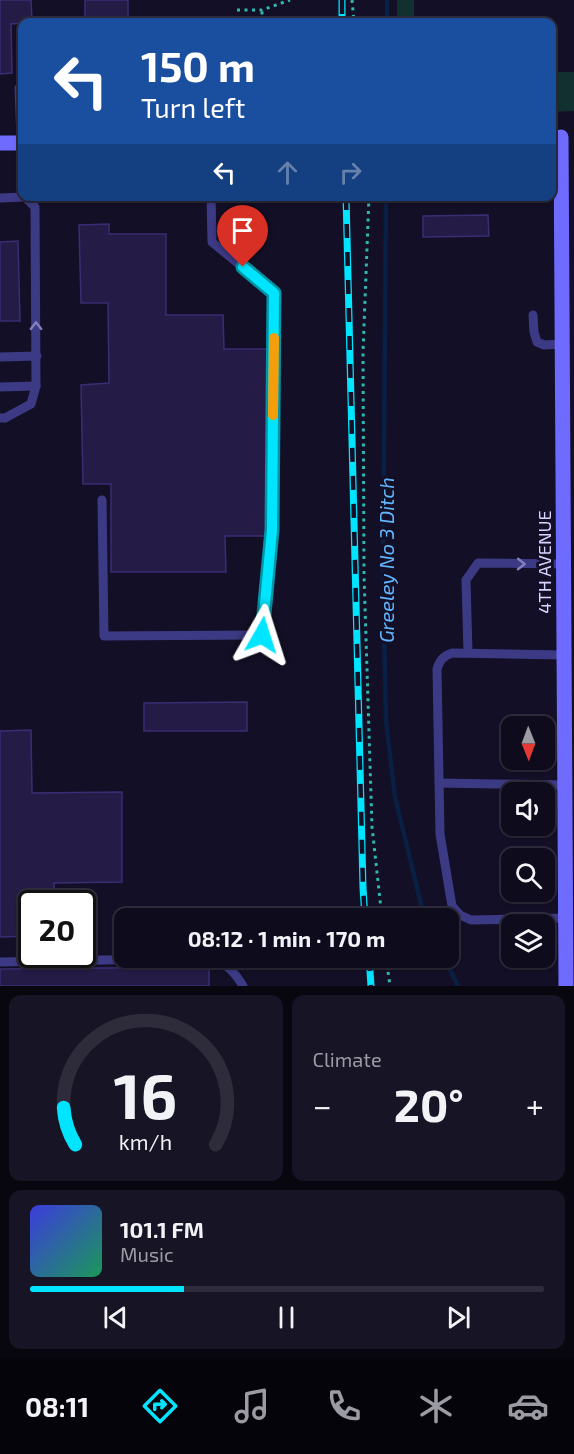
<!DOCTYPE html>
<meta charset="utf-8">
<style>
:root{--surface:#0e0b1c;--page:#171425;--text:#f1f3f6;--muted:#9b9ba3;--line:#2e2b3b;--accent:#00e5ff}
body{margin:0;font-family:"Exo 2",sans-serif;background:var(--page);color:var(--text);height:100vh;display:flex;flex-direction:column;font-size:22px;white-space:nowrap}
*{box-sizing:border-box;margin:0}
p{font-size:20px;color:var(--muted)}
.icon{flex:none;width:33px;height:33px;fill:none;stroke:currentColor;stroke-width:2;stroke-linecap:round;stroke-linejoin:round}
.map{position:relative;height:986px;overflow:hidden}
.sheet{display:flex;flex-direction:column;gap:9px;padding:9px;background:#08060f;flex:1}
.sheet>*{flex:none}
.guide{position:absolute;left:18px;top:18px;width:538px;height:183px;border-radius:12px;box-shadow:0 2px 4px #0004,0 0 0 2px var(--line);background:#1a4fa0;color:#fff;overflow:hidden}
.needle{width:39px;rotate:179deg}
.buttons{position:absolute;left:501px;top:716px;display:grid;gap:12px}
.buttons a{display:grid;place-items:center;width:54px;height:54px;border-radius:12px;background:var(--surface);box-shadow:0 2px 4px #0004,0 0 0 2px var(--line);font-size:30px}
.speed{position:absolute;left:18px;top:890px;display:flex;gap:12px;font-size:30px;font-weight:700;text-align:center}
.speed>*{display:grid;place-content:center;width:78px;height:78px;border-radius:50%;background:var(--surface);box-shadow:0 2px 4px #0004,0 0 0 2px var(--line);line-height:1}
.speed .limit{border:3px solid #111;border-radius:9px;background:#fff;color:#111}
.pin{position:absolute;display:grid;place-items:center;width:51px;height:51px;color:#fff;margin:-62px -26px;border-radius:50% 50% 50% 0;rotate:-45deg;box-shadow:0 0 6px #0007}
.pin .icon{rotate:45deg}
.me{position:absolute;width:66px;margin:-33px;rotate:6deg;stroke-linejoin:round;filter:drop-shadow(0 0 4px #0008)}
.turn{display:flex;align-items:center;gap:21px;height:126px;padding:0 24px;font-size:27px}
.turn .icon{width:78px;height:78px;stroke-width:2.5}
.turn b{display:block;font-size:42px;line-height:51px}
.lanes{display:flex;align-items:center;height:57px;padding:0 24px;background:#0003;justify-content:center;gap:30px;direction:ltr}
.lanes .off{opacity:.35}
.big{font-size:45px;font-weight:700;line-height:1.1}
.sheet .card{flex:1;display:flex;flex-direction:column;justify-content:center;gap:9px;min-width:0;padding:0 21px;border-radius:12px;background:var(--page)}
.sheet .dial{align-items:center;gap:0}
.dial svg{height:156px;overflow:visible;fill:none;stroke:var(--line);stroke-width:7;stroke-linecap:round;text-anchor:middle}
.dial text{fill:var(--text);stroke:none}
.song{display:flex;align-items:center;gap:18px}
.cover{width:72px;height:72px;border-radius:9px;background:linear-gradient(135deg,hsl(240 70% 55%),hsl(150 70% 35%))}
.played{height:6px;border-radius:3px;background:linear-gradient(90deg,var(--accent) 30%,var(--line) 30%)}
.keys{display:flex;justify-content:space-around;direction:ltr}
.heat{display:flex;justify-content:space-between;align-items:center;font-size:33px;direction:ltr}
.sheet .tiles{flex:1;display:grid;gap:9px;grid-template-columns:1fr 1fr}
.card:last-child{grid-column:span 2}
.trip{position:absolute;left:114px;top:908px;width:345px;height:60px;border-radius:12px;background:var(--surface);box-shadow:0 2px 4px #0004,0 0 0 2px var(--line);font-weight:700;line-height:60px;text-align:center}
.menu{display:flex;height:96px;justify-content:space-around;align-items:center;background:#06040b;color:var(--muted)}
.menu .icon{width:42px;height:42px}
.menu .selected{color:var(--accent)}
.menu b{font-size:27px;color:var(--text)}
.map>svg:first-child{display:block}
.green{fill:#12302f}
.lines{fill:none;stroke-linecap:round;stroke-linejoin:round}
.stream{stroke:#0a1f44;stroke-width:4.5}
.building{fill:#241b47;stroke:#3b2d73;stroke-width:1.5}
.path{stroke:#2fb8b0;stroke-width:3;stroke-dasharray:3 4.5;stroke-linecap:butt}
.lane{stroke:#3d3a85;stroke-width:9}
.secondary{stroke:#6f6bff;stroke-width:15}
.rail-casing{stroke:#00e5ff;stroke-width:7}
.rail{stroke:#130f26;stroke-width:4.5;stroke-dasharray:14;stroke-linecap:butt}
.oneway{stroke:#837fbc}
.route-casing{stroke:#0095a6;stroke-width:15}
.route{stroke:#00e5ff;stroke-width:10}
.slow{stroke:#f59e0b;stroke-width:10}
.labels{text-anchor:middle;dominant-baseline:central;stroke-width:6;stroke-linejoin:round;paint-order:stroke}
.street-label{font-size:18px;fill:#d9d4ff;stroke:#130f26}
.water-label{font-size:20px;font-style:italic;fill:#62b6ff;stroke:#130f26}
</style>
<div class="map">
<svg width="574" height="986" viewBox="0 0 574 986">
<rect width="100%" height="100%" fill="#130f26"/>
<g class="green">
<rect x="397" y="0" width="17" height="22"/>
<polygon points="552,72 574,72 574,111 552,112"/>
</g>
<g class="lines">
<g class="stream">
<polyline points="387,0 387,22"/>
<polyline points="386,196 383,580 386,721 395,797 422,908 427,918"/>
<polyline points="444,957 458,986"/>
</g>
</g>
<g class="building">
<polygon points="0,0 31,0 32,22 11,24 12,73 0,74"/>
<rect x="85" y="0" width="43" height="22"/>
<polygon points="488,215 489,236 423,237 423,216"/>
<polygon points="109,224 109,234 166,234 166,315 223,315 224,349 267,349 268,536 225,536 226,572 111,572 111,484 83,484 81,385 109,383 108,303 81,303 79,225"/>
<polygon points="18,241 20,321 0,321 0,242"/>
<polygon points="247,702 247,731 144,731 144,703"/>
<polygon points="31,730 32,793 122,792 122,882 54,883 55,903 32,903 32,936 0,937 0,731"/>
<polygon points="209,967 209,986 0,986 0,969"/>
</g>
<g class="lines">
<g class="path">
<polyline points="352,0 354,22"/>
<polyline points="237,10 262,10 290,0"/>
<polyline points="262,22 262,10"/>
<polyline points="369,196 363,352 364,575 372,827 382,918"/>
<polyline points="386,957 390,986"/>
</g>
<g class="lane">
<polyline points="19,88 22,165"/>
<polyline points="0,198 24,197"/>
<polyline points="533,315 534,332 537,342 544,345 563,344"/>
<polyline points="0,357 37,356"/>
<polyline points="0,387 36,386"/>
<polyline points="0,418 5,418 31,404 36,386 35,207 24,196"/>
<polyline points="102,500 104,636 262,635 272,529 274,293 212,242 211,196"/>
<polyline points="468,653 466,580 478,563 564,564"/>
<path d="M564,655L452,653C443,656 440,660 437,669L440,834L452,906L460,915L471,920L566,918"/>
<polyline points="439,783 565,785"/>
<path d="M0,962L208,958C225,962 234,971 243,986"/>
</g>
<g class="secondary">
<polyline points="561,137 566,986"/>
<polyline points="0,143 22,143"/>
</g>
<g class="rail-casing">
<g id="rail">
<polyline points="342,0 342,22"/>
<polyline points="346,196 363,888 365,918"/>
<polyline points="369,957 371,986"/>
</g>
</g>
<use href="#rail" class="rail"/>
</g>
<defs><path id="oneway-chevron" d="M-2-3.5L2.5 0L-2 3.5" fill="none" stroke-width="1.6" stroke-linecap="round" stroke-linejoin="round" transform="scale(1.5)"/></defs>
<g class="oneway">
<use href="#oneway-chevron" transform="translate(36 326) rotate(-91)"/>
<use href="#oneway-chevron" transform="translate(521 564) rotate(1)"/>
</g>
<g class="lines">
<g class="route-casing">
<polyline id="route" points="243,267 274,293 272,530 262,635"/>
</g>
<use href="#route" class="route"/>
<polyline class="slow" points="273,415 274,338"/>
</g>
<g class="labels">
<g class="street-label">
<text transform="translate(544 562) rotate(-90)">4TH AVENUE</text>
</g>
<g class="water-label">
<text transform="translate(386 560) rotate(-90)">Greeley No 3 Ditch</text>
</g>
</g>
</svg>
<div class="buttons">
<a><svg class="needle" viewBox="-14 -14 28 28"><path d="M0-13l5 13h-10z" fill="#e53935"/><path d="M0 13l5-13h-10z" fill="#9b9ba3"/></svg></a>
<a><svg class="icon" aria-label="sound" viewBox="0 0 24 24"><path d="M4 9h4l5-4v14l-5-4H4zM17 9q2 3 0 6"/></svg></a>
<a><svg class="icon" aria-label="search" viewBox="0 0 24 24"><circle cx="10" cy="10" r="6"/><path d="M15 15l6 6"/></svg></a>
<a><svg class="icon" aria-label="layers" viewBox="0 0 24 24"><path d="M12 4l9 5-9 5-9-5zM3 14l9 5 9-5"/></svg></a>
</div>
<div class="speed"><div class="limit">20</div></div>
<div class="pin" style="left:243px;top:267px;background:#d93025"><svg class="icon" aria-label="arrive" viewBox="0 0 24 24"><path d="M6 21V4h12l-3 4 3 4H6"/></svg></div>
<svg class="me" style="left:262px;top:635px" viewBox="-20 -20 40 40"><path d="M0-17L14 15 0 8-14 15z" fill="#00e5ff" stroke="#fff" stroke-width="4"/></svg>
<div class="trip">08:12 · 1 min · 170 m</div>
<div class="guide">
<div class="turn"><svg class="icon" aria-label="left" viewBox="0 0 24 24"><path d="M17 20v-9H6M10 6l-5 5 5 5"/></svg><div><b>150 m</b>Turn left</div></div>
<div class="lanes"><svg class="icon" aria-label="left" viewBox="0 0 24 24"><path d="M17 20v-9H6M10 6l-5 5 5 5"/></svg><svg class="icon off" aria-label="ahead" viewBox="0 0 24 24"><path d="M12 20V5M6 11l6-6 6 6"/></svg><svg class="icon off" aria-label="right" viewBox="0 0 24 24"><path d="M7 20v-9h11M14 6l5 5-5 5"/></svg></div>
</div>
</div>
<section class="sheet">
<div class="tiles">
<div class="card dial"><svg viewBox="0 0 100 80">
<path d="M14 69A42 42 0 1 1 86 69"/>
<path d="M14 69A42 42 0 0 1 8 50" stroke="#00e5ff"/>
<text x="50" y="56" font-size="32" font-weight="700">16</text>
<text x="50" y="72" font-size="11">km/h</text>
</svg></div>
<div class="card"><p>Climate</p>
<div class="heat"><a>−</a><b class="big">20°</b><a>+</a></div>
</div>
<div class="card">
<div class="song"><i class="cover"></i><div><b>101.1 FM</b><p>Music</p></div></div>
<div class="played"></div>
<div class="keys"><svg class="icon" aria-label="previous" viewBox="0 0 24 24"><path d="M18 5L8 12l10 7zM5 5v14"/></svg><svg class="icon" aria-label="pause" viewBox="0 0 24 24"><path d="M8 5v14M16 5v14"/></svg><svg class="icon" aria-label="next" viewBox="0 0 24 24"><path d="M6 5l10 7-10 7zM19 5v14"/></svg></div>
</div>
</div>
</section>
<nav class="menu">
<b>08:11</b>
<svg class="icon selected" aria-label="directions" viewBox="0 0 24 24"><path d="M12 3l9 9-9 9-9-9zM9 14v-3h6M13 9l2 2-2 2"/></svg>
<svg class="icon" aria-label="music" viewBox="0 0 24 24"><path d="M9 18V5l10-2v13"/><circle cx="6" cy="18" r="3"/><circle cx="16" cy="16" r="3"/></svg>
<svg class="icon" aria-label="phone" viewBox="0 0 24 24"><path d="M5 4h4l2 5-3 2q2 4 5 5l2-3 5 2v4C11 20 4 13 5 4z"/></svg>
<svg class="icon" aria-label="climate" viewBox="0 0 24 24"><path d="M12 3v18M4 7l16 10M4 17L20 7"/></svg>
<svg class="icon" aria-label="car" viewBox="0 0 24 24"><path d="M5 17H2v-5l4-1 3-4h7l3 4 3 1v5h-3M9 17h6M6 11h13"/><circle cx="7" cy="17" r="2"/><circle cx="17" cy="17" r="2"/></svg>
</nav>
